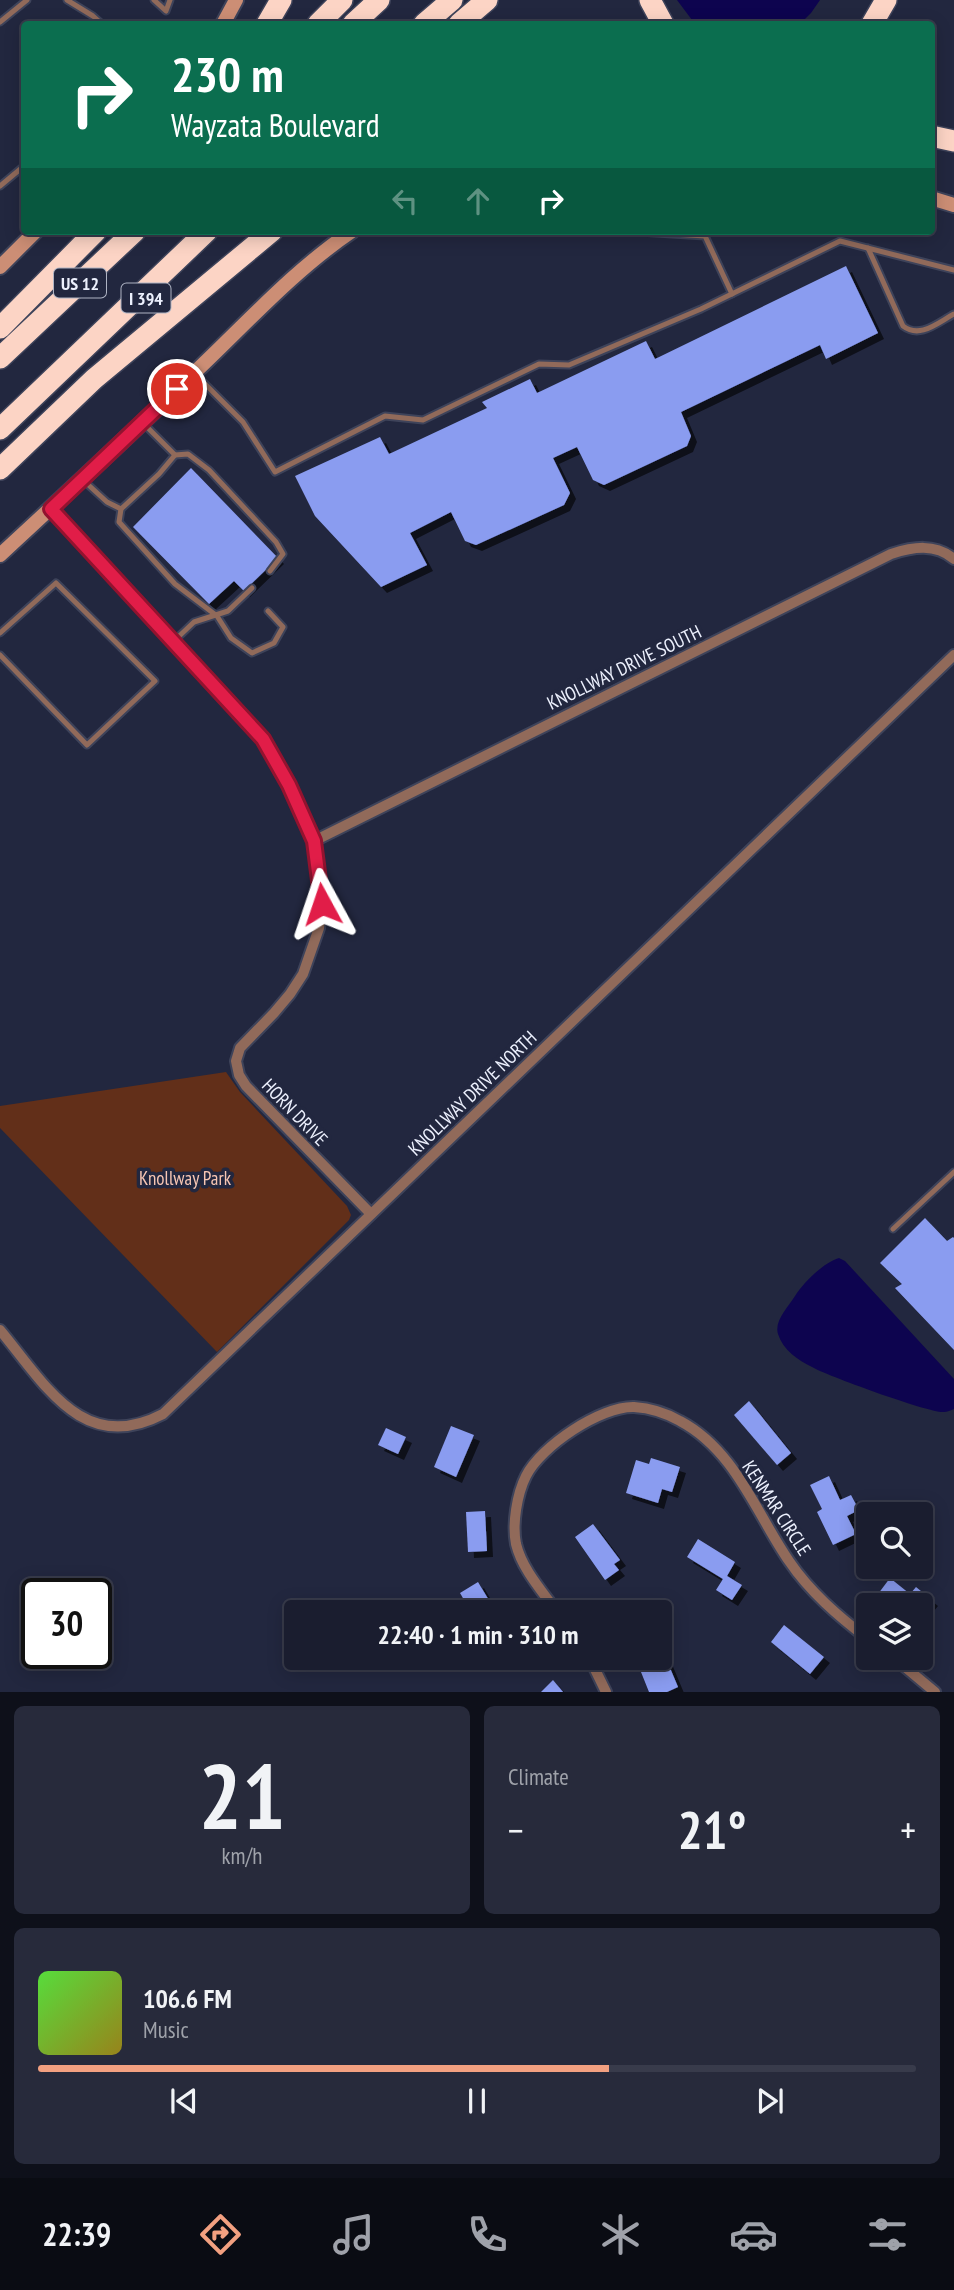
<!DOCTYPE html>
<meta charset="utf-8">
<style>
:root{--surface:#1a1d2f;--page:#272a3b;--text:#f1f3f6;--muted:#9fa2aa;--line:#383b4b;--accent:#f2a080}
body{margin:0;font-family:"PT Sans Narrow",sans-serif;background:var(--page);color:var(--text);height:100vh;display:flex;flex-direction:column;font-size:26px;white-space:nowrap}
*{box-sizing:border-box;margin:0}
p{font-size:23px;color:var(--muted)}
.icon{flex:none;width:38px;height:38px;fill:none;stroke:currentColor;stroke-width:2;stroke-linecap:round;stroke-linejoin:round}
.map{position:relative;height:1692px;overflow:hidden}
.sheet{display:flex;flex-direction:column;gap:14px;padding:14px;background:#0e101a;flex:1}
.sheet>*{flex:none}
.guide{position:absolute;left:21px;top:21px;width:914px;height:214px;border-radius:7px;box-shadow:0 4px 18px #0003,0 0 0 2px var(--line);background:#0b6e4f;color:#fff;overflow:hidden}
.tools{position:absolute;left:856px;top:1502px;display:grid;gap:14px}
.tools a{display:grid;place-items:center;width:77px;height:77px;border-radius:7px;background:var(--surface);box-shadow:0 4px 18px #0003,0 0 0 2px var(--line);font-size:35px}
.speed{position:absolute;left:21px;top:1578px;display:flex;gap:14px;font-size:35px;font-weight:700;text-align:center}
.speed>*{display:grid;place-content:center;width:91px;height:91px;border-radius:50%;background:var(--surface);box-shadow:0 4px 18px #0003,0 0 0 2px var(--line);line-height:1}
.speed .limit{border:4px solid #111;border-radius:10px;background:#fff;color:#111}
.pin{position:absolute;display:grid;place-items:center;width:60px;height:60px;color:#fff;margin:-30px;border:4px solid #fff;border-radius:50%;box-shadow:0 2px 7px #0007}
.me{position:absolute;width:77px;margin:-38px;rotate:355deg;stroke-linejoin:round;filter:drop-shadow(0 0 5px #0008)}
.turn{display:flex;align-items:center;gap:24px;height:147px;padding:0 35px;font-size:32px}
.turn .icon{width:91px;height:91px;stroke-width:2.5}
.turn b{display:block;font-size:49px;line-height:60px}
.lanes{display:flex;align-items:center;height:66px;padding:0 35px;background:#0003;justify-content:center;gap:35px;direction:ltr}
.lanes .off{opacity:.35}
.big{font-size:52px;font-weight:600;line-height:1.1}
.sheet .tile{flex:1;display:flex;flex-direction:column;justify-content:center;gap:10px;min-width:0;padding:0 24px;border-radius:10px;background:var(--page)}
.sheet .dial{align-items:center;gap:0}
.dial b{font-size:91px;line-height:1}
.song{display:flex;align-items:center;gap:21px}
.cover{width:84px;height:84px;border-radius:10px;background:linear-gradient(135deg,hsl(110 70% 55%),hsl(50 70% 35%))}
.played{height:7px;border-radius:4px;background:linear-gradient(90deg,var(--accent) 65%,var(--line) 65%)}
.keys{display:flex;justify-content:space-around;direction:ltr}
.heat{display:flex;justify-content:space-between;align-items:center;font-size:38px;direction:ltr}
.sheet .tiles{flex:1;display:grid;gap:14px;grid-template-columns:1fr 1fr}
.tile:last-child{grid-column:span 2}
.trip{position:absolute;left:284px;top:1600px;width:388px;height:70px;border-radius:7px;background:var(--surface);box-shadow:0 4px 18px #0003,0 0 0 2px var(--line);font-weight:600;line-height:70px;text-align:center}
.tabs{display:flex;height:112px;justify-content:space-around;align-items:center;background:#0a0c13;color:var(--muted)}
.tabs .icon{width:49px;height:49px}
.tabs .current{color:var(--accent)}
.tabs b{font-size:32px;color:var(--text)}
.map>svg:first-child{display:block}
.green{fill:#622f19}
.water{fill:#0d044f}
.building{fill:#8a9cf0;filter:url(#shadow)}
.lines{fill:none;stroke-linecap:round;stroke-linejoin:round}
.lane-casing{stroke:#3e435a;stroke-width:9}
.street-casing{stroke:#3e435a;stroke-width:14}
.secondary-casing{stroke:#3e435a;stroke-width:18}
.highway-casing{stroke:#3e435a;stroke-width:24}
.lane{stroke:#916a5a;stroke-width:5}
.street{stroke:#916a5a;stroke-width:10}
.secondary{stroke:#cc8e75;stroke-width:14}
.highway{stroke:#fcd4c5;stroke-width:21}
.route-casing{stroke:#92132f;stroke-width:18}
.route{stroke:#e11d48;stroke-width:12}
.labels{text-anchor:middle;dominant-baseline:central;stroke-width:7;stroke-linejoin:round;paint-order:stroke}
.shield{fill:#22273f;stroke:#afb4c4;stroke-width:2}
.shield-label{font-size:18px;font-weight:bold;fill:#ecf0fd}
.street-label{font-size:19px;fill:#ecf0fd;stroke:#22273f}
.park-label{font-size:19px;fill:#f7c6b3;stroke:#22273f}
</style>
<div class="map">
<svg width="954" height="1692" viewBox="0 0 954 1692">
<defs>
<filter id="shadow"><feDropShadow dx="6" dy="6" stdDeviation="0" flood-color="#0009"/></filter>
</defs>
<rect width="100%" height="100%" fill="#22273f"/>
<polygon class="green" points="226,1072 240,1092 347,1206 351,1215 349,1220 217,1352 0,1128 0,1106"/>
<g class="water">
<polygon points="677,0 820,0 811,13 800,24 695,24"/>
<path d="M839,1258L845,1261L954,1379V1409C951,1410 947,1412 944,1412C932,1414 825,1375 812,1367C798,1360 783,1350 778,1334C774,1321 788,1307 795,1296C804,1282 823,1263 839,1258Z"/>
</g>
<g class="building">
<polygon points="846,266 878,333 826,359 820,345 681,412 691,436 687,446 604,485 593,480 577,447 553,458 570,493 564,505 476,545 465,541 451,512 410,533 427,565 381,587 315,516 295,476 380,437 389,454 487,408 482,402 530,379 537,393 646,341 655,359"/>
<polygon points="191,468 278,558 244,591 234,581 209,604 133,527"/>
<polygon points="925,1218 947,1241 953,1237 954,1238 954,1350 895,1288 902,1284 880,1263"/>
<polygon points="749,1401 791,1453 777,1465 734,1415"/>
<polygon points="451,1426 474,1435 456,1477 434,1467"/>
<polygon points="386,1428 406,1437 398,1454 378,1445"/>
<polygon points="651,1458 680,1467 672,1492 662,1489 658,1503 626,1493 636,1460 649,1464"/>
<polygon points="829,1476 840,1500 851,1495 859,1510 847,1516 856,1534 833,1545 817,1512 822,1509 810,1485"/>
<polygon points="485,1511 487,1551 468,1552 466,1512"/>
<polygon points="593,1524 620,1560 614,1564 619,1570 605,1580 575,1537"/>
<polygon points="698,1539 735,1562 727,1576 742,1585 732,1600 716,1590 723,1579 687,1557"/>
<polygon points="890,1578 910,1594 916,1587 932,1600 920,1615 920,1605 891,1605 878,1594"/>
<polygon points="478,1582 496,1612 471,1612 460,1593"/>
<polygon points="784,1625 824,1657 810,1674 771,1642"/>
<polygon points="660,1644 678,1687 667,1692 649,1692 635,1657 660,1657"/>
<polygon points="553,1680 563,1692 541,1692"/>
</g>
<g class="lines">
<g class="lane-casing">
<g id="lane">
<polyline points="67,0 93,16 102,24"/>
<polyline points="154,0 166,11 170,0"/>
<polyline points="0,22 27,0"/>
<polyline points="0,186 24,166"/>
<polyline points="623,231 705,236 732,294"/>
<path d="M868,248L903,326C920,339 937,323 954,314"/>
<polyline points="194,373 243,422 275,472 385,416 423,420 539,364 569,365 701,309 840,241 954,270"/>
<polyline points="175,455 188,454 209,470 276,542 283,554 270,571"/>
<polyline points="83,480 107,502 121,509 159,474 175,455 144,424"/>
<polyline points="121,509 119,522 175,584 217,616 231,638 252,653 274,643 283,627 268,611"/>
<polyline points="0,633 56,583 155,681 87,745 0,655"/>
<polyline points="174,641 194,622 228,611 252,588"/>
<polyline points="893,1229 954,1172"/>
</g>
</g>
<g class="street-casing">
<g id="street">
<polyline points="51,509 263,739 289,785 314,841 322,904 319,928 303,974 290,994 274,1013 240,1048 236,1061 239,1075 246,1086 371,1214"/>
<path d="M314,841L891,554C913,547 935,543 954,559"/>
<path d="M0,1330C45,1384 83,1456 163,1414L954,655"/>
<path d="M557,1612C542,1591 522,1569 516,1544C512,1524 517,1494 526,1476C541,1446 601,1406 634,1407C650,1408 666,1413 680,1421C735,1450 756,1513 789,1561C810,1592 838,1616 868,1639"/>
<polyline points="589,1657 606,1692"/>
<polyline points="893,1657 935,1692"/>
</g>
</g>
<g class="secondary-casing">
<g id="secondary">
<polyline points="223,24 236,0"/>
<polyline points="931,198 954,205"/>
<polyline points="0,267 36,231"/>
<path d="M0,555C65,495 130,435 194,373C246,324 293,271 352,231"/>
</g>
</g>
<g class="highway-casing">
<g id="highway">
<polyline points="650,0 663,24"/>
<polyline points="267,24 281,0"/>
<polyline points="318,24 342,0"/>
<polyline points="353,24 379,0"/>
<polyline points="424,24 452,0"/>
<polyline points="459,24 487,0"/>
<polyline points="872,24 886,0"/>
<polyline points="931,136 954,141"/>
<polyline points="0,328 96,231"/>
<polyline points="0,358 135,231"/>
<polyline points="0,429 207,231"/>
<polyline points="0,469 94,379 272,231"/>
</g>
</g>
<use href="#lane" class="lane"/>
<use href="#street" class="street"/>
<use href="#secondary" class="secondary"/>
<use href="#highway" class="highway"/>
</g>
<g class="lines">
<g class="route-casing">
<polyline id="route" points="177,389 51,509 263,739 289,785 314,841 322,904"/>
</g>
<use href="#route" class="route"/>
</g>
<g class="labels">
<g class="shield">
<rect x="54" y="268.5" width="52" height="29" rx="5"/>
<rect x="121.5" y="283.5" width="49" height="29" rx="5"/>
</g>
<g class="shield-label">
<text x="80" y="283">US 12</text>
<text x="146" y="298">I 394</text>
</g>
<g class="street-label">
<text transform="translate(624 667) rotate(-26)">KNOLLWAY DRIVE SOUTH</text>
<text transform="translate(472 1093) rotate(-44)">KNOLLWAY DRIVE NORTH</text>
<text transform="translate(295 1112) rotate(46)">HORN DRIVE</text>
<text transform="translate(777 1508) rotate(57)">KENMAR CIRCLE</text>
</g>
<g class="park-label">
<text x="185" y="1178">Knollway Park</text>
</g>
</g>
</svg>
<div class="tools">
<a><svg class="icon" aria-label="search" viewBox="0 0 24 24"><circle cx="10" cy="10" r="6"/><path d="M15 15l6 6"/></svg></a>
<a><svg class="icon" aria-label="layers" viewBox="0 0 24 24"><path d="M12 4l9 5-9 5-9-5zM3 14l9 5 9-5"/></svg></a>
</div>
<div class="speed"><div class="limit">30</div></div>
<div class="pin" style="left:177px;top:389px;background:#d93025"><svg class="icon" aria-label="arrive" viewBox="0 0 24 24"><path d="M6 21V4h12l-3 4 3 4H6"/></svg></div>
<svg class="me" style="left:322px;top:904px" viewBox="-20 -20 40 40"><path d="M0-17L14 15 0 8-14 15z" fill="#e11d48" stroke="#fff" stroke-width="4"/></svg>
<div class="trip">22:40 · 1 min · 310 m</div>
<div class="guide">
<div class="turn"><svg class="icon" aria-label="right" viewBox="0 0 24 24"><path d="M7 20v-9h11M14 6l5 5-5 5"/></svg><div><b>230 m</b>Wayzata Boulevard</div></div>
<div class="lanes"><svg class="icon off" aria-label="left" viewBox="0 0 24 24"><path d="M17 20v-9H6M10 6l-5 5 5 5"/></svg><svg class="icon off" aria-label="ahead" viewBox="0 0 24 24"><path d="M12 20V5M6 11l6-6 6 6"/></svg><svg class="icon" aria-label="right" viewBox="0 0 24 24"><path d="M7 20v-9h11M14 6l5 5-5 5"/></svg></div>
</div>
</div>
<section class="sheet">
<div class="tiles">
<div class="tile dial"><b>21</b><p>km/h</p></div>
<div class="tile"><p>Climate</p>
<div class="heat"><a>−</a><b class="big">21°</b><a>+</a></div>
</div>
<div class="tile">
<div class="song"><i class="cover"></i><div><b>106.6 FM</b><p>Music</p></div></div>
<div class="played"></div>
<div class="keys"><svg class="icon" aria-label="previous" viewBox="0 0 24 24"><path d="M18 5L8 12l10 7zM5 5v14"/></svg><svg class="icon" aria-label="pause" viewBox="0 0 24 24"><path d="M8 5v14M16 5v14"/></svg><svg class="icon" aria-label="next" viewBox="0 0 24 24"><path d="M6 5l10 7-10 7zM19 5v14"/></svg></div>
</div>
</div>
</section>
<nav class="tabs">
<b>22:39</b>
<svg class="icon current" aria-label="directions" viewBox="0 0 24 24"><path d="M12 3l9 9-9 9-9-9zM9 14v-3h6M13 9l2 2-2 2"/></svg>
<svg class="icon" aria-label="music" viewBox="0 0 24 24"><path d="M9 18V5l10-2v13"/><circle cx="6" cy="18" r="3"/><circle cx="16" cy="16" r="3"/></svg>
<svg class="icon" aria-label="phone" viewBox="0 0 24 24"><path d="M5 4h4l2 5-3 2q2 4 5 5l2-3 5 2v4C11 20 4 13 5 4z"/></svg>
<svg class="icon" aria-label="climate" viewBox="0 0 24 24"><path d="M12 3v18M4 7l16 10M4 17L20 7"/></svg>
<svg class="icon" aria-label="car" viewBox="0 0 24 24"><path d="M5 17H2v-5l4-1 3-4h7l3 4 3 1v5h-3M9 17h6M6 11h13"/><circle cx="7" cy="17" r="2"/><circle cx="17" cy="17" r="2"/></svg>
<svg class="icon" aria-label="filters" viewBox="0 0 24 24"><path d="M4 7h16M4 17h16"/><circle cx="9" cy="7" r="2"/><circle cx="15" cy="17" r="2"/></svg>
</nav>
